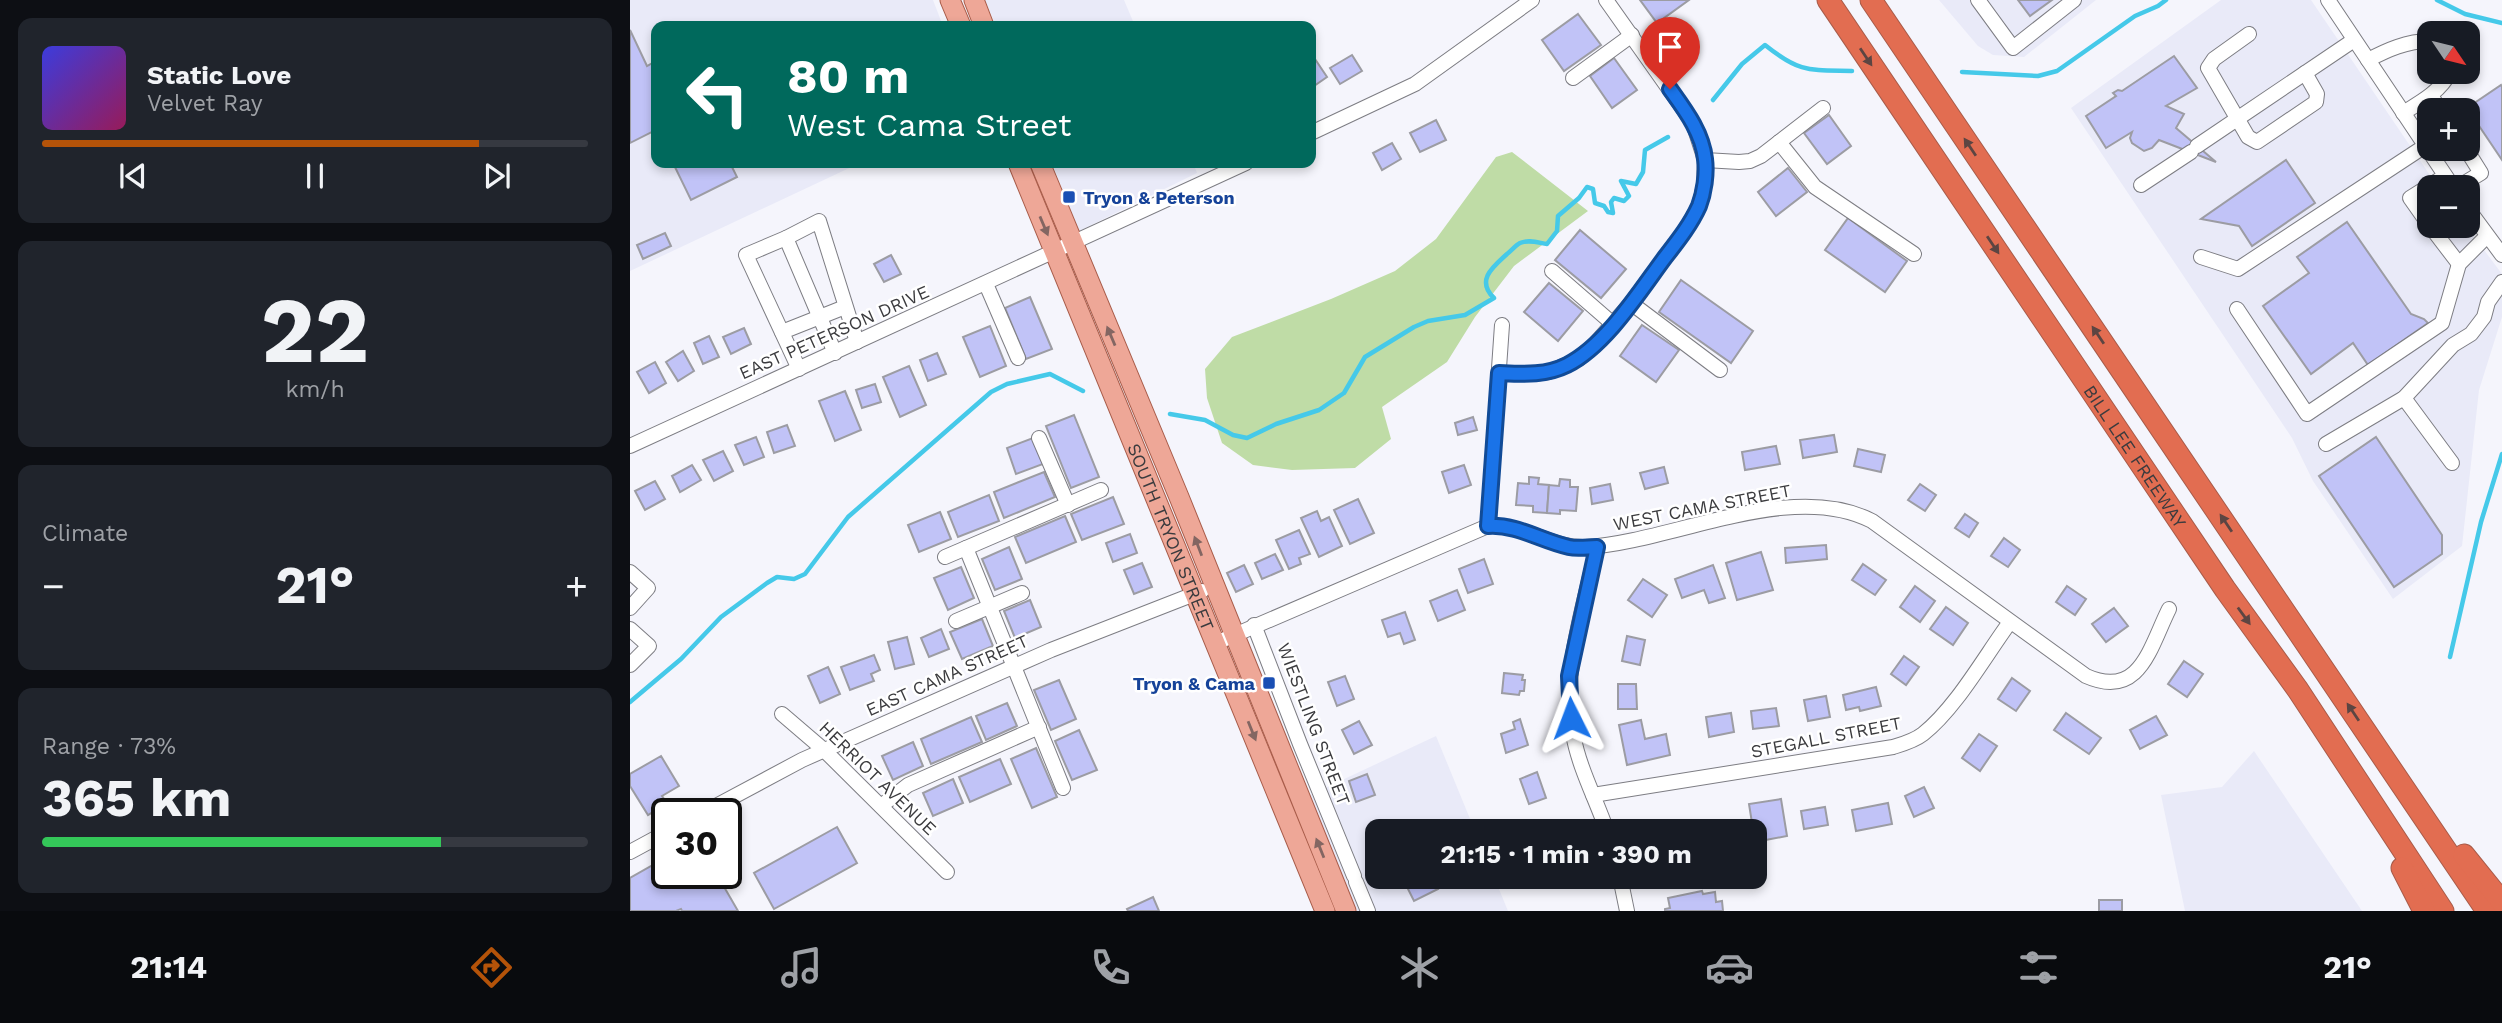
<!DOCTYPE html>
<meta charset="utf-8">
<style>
:root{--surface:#171b24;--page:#20242c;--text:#f1f3f6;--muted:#9ea1a6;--line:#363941;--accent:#b45309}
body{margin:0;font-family:"Work Sans",sans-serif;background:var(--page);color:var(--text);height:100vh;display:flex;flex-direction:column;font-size:26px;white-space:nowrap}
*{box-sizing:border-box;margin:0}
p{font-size:23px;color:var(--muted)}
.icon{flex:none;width:38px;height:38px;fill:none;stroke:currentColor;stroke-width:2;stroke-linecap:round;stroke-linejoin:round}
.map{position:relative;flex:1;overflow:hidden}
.details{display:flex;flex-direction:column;gap:18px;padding:18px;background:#0d0f14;width:630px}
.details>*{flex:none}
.top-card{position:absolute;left:21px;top:21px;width:665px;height:147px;border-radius:14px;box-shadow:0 4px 10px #0003;background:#00695c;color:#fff;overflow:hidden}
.needle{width:46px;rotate:125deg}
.tools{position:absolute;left:1787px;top:21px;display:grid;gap:14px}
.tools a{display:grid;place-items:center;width:63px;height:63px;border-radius:14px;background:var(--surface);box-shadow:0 4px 10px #0003;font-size:35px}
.speed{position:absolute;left:21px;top:798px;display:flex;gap:14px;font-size:35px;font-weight:700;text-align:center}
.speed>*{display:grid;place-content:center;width:91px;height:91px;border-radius:50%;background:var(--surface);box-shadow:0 4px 10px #0003;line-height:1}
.speed .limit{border:4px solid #111;border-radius:10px;background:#fff;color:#111}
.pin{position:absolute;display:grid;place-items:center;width:60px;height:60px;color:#fff;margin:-72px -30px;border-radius:50% 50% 50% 0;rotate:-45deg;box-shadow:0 0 7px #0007}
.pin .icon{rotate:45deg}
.me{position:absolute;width:77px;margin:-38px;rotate:357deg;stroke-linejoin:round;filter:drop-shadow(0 0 5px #0008)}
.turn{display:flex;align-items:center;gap:24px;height:147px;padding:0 21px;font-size:32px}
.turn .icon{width:91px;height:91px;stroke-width:2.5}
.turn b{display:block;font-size:49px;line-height:60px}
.big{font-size:52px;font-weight:700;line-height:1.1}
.details .tile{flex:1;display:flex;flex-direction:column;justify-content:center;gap:10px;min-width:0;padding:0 24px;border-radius:14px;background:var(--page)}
.details .dial{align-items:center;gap:0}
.dial b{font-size:91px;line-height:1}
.song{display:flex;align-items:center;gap:21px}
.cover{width:84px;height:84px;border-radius:10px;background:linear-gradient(135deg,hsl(240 70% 55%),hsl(330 70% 35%))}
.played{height:7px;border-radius:4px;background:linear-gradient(90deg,var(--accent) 80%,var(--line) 80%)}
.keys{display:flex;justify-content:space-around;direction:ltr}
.heat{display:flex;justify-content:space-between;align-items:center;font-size:38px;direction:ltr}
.charge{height:10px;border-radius:5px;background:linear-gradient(90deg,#34c759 73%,var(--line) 0)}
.trip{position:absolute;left:735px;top:819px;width:402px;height:70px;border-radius:14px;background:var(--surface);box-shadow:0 4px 10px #0003;font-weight:700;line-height:70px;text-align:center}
.tabs{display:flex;height:112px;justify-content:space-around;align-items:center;background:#090b0e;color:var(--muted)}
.tabs .icon{width:49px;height:49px}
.tabs .current{color:var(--accent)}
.tabs b{font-size:32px;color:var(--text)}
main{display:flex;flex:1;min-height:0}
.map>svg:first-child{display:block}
.built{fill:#e9eaf8}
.green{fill:#bfdca6}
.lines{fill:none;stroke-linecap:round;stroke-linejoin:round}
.stream{stroke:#45c9e9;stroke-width:4.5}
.building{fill:#c1c3f7;stroke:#9c9ca3;stroke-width:2}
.minor-casing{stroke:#7d7d83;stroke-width:16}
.major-casing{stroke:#a85c4a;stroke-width:21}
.highway-casing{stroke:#a85c4a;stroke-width:23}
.minor{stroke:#fff;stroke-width:14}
.major{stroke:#eea797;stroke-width:19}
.highway{stroke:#e26d51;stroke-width:21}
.oneway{fill:#5c4542}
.oneway2{fill:#836662}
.route-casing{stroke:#114b97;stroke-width:18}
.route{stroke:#1a73e8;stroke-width:12}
.transit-dot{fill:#1a4fb4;stroke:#fff;stroke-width:2.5}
.labels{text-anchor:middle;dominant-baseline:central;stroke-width:5;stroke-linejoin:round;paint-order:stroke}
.transit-label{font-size:18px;font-weight:bold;fill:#164399;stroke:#fff;text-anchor:start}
.street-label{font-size:18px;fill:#3b3b3e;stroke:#fff}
</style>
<main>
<section class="details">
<div class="tile">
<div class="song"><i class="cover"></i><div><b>Static Love</b><p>Velvet Ray</p></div></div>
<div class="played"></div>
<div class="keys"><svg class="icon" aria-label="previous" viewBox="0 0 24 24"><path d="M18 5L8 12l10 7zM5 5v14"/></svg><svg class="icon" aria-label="pause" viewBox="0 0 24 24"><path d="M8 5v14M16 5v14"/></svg><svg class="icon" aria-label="next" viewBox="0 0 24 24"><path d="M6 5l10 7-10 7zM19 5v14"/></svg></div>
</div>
<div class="tile dial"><b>22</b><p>km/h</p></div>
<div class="tile"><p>Climate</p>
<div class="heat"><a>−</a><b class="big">21°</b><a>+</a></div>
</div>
<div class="tile"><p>Range · 73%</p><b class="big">365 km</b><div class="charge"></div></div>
</section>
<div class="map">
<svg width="1872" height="911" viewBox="0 0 1872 911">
<rect width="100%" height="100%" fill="#f5f5fc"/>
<g class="built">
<polygon points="0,0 303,0 313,26 26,26 26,163 230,163 0,271"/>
<polygon points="355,0 494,0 505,26 366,26"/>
<polygon points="1309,0 1466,0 1394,57 1363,55 1348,46"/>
<polygon points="1591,0 1681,0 1808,187 1799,187 1799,226 1836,226 1872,274 1872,317 1849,390 1832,546 1763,599 1683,481 1662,438 1441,108"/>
<polygon points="422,163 563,163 567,173 449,231"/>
<polygon points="806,736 845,831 747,831 747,877 864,877 878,911 725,911 678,796"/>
<polygon points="1624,751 1732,911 1555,911 1531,795 1592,787"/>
</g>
<polygon class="green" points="882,152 958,211 884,266 845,317 817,362 752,407 761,439 725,468 662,470 623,465 592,443 577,398 575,369 602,337 701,299 765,271 806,239 866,157"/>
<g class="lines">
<g class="stream">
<polyline points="1807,0 1835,14 1872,23"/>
<polyline points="1332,72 1408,76 1427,71 1505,16 1528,6 1536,0"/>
<path d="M1083,100L1112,64L1135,45C1170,73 1179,70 1222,71"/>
<path d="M540,414L575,420L603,435L617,438L646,424L689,410L714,393L735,357L784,327L798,321L835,315L864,298C845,280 864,266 877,254C881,251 886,245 890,243C899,239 909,243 917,244L927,231L928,216L949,198L957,187L963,189L965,203L974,206L978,212L983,213L981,202L984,198L994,201L999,196L991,181L1006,184L1013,172L1015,150L1038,137"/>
<polyline points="1820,657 1851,522 1872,454"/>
<polyline points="0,702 51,659 91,617 137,583 147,577 164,579 175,574 218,517 361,392 377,384 420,374 453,391"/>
</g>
</g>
<g class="building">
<polygon points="1010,0 1059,0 1027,23"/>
<polygon points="1388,0 1422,0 1400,16"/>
<polygon points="948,14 971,45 934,71 912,40"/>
<polygon points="0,30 17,66 26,61 26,130 0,143"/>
<polygon points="722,55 732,71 710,84 700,68"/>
<polygon points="683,56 697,77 681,88 681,58"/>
<polygon points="1544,56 1567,88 1536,106 1554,114 1546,128 1586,162 1529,140 1522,148 1514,151 1502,143 1500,138 1502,132 1476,148 1456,116 1486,96 1483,93 1488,90 1492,91"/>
<polygon points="984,58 1007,90 982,108 960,76"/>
<polygon points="1871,85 1872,87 1872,160 1837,108"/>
<polygon points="1199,115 1221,146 1197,164 1174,133"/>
<polygon points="806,120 816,140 790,152 780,133"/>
<polygon points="762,143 771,159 752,170 743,153"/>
<polygon points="1656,160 1685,203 1622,246 1609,226 1571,219"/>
<polygon points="43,163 100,163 107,177 61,200"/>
<polygon points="1158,168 1177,192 1146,216 1128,192"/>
<polygon points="1218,218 1277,261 1255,292 1195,250"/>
<polygon points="1717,222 1781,314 1794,319 1798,323 1738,365 1723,343 1681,374 1633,306 1679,273 1667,257"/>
<polygon points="950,230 996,269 971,298 925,260"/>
<polygon points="35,233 41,246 13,259 7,245"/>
<polygon points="261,255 271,274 254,282 244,264"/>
<polygon points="1051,280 1123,331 1101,363 1029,312"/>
<polygon points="919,283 953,311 928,341 894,312"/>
<polygon points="400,297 422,349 396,359 375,308"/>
<polygon points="1012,325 1049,350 1026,382 990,356"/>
<polygon points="360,326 376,366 350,377 333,337"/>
<polygon points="114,328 121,344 101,354 93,337"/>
<polygon points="79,336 89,357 73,364 64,343"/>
<polygon points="53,351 64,371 48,381 36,362"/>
<polygon points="307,353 316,374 298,381 290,360"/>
<polygon points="25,362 36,383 19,393 7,372"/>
<polygon points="279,366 296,405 270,417 253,377"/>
<polygon points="245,384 251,402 232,408 226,390"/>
<polygon points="215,391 231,430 205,441 189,401"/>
<polygon points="444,415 469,477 441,488 416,426"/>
<polygon points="843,417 847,430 828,435 825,423"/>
<polygon points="157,425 165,446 144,453 137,432"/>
<polygon points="1204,435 1207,452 1173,458 1170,440"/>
<polygon points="126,437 134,457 114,465 105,445"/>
<polygon points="1746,437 1812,535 1812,554 1764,587 1689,476"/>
<polygon points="403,438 413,464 386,474 377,448"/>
<polygon points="1146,446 1150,464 1115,470 1112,452"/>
<polygon points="1228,449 1255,455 1251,472 1224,466"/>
<polygon points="93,451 103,471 84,481 73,460"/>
<polygon points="62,465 71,480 50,492 42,476"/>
<polygon points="834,465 841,485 819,493 812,472"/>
<polygon points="1034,467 1038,483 1015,489 1010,473"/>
<polygon points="414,472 425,497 374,518 364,492"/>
<polygon points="899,477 909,478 908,484 919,485 917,513 903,512 903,506 886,505 888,483 899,484"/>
<polygon points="930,479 940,480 940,487 948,487 946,511 930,510 930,514 917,513 919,485 929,486"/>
<polygon points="25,481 35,499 15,510 5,491"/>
<polygon points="980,484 983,500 962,504 960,488"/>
<polygon points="1290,484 1306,495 1295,511 1278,500"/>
<polygon points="359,495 369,521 328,537 318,512"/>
<polygon points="483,497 494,524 452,540 441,514"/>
<polygon points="728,499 744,533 720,544 704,510"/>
<polygon points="687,511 691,521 699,517 712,546 689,557 671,518"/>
<polygon points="310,512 321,539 289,552 278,525"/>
<polygon points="1335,514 1348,523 1339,537 1325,528"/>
<polygon points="435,516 446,542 396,563 385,537"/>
<polygon points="669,530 680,554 669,558 671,564 659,569 646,540"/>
<polygon points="500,534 507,553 483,562 476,543"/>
<polygon points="1374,538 1390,550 1378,567 1361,556"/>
<polygon points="1196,545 1197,559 1156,563 1155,548"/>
<polygon points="379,547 392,579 365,590 352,559"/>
<polygon points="1131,552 1143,590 1107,600 1096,563"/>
<polygon points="645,554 653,570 632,579 625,563"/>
<polygon points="854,559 863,584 838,593 829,569"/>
<polygon points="512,563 522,587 504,594 494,570"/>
<polygon points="1233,564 1256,580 1245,595 1222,580"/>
<polygon points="614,565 623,584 606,592 597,573"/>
<polygon points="1083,565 1095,598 1079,603 1074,590 1052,598 1045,579"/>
<polygon points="331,567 344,598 318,610 304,578"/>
<polygon points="1013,579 1037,595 1022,617 998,600"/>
<polygon points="1285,586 1305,601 1290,622 1270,607"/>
<polygon points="1437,586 1456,599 1445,615 1426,602"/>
<polygon points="827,590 835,610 808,621 800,601"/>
<polygon points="400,600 411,627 385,638 374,611"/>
<polygon points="1316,607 1338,623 1323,645 1300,629"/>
<polygon points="1484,608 1498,626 1476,642 1462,624"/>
<polygon points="775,612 785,640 774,644 770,633 758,637 752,620"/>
<polygon points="352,619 363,646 332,659 320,632"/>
<polygon points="311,629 319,649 299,657 291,638"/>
<polygon points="997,636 1015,640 1010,665 992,661"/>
<polygon points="277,637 284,664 265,669 258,642"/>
<polygon points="244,655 250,670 241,674 244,681 220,690 211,667"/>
<polygon points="1274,656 1289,667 1276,685 1261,674"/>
<polygon points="1554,661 1573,674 1557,697 1538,684"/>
<polygon points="198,667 210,694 190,703 178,676"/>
<polygon points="874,673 893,675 892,680 895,680 894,691 890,691 889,695 872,693"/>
<polygon points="715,676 724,699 707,706 698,682"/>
<polygon points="1382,678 1400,691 1386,711 1368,699"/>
<polygon points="429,680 446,719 421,730 404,690"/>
<polygon points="988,684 1006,684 1007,709 988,709"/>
<polygon points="1246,687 1251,706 1230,711 1229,707 1216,710 1213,695"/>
<polygon points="1196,696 1200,717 1178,721 1174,700"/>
<polygon points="377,703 387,726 356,740 346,716"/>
<polygon points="1146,708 1149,726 1123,729 1121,711"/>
<polygon points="1101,713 1104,732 1079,737 1076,717"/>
<polygon points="1436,713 1471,738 1459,754 1424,730"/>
<polygon points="1526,716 1537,735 1510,749 1500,730"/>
<polygon points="341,717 352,742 301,764 291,739"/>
<polygon points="890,719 898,745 876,753 871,734 885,729 883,722"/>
<polygon points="1011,720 1015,739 1036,734 1040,755 997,765 989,725"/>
<polygon points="729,721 742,745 724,754 712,730"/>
<polygon points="449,730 467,770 442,780 425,741"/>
<polygon points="1349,734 1367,746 1350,771 1332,758"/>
<polygon points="283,742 293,766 263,780 252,756"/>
<polygon points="406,748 427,797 402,808 381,759"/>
<polygon points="31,756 49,786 32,796 37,803 18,815 0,786 0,774"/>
<polygon points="370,759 381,784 340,802 329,777"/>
<polygon points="907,772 916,798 899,804 890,779"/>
<polygon points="737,774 745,795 726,802 719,781"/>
<polygon points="323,779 333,803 303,816 293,793"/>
<polygon points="1294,787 1304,808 1284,817 1275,796"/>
<polygon points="1151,799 1157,836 1125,842 1119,804"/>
<polygon points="1258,803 1262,824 1226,831 1222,810"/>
<polygon points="1195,807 1198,825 1174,829 1171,811"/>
<polygon points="1100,821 1102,831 1076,831 1075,825"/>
<polygon points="207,827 227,863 144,909 124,873"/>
<polygon points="37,857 37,873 86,873 108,911 52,911 51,909 46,911 0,911 0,878"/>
<polygon points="772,877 802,877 808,889 784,901"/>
<polygon points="1072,891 1073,894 1085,892 1086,902 1092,901 1093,911 1035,911 1035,909 1040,908 1038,898"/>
<polygon points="523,897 529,911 498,911 497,909"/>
<rect x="1469" y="900" width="23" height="11"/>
</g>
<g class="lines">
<g class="minor-casing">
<g id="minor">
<polyline points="1348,0 1383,48 1444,0"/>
<polyline points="1698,0 1823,187"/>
<polyline points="1619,34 1584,59 1578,68 1618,137 1627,142 1686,102 1687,94 1675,73"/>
<path d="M1738,60C1757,50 1777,41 1799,41"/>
<polyline points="943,78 1002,35"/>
<polyline points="1801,95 1810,110"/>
<path d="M1773,113C1791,102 1811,91 1820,72"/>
<polyline points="681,133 785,84 902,0"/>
<polyline points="1149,142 1185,187 1284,254"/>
<polyline points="1567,146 1724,40"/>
<polyline points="1075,160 1109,162 1120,161 1131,156 1193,108"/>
<polyline points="1511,185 1561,152"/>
<polyline points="1828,187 1851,173 1836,149"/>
<polyline points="1838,209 1872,255"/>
<polyline points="1799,225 1780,198 1815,176"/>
<polyline points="1800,226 1829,264"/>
<polyline points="156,238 189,221 227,342"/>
<polyline points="1571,257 1608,269 1795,146"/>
<polyline points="922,271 983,324"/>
<polyline points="356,284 388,358"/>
<polyline points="1001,303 1090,370"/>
<polyline points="1607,309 1677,414 1812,323 1829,264 1857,236"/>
<polyline points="152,332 215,307"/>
<polyline points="169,369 116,255 156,238 205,353"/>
<polyline points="869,373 903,374 919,372 949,359 963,346 1001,303 1056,229 1069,206 1074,185 1075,160 1063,123 976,0"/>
<polyline points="1774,398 1822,463"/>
<polyline points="409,438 438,505"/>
<polyline points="1696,444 1774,398 1823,345 1841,334 1854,317 1858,302 1872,282"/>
<polyline points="0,446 616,163"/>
<polyline points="858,526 872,325"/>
<path d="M967,547C954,607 931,672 943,734C949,768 966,799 977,831"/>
<polyline points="336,548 471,490"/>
<polyline points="315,557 336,548 433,788"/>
<polyline points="0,572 18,588 0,608"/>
<polyline points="326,621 392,593"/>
<polyline points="624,625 670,744 724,876"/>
<polyline points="0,629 19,646 0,665"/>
<path d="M586,643L858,526C893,523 922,549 956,547C1043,542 1161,479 1242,521L1456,676C1510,700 1520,647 1539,609"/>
<polyline points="152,714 194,750 317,872"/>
<path d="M963,795L1263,747C1273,744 1284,741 1293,734C1326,708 1355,656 1380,622"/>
<polyline points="251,806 278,785 409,727"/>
<polyline points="71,814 172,760 421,650 572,591"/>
<polyline points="0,852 37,832"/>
<polyline points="990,877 997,911"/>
<polyline points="726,882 738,911"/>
</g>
</g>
<g class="major-casing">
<g id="major">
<polyline points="320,0 331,26"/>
<polyline points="344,0 354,26"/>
<path id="s1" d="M388,163L695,911"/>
<polyline points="410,163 549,497 716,911"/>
</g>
</g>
<g class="highway-casing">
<g id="highway">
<path id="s2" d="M1198,0L1595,589L1668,690L1813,911"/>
<polyline points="1241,0 1857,911"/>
<polyline points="1834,855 1872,902"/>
<polyline points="1772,868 1794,911"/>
</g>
</g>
<use href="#minor" class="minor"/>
<use href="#major" class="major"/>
<use href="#highway" class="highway"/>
</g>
<defs><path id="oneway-solid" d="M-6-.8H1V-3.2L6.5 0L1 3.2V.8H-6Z" transform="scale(1.75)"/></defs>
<g class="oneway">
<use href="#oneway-solid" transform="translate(1236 57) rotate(56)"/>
<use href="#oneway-solid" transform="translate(1340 147) rotate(-124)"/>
<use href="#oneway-solid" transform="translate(1363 245) rotate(56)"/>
<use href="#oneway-solid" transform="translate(1468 335) rotate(-124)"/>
<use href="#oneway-solid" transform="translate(1596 523) rotate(-124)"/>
<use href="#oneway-solid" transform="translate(1614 616) rotate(54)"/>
<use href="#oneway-solid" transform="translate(1723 712) rotate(-124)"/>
</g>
<g class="oneway2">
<use href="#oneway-solid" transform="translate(414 226) rotate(67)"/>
<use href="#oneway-solid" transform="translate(481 336) rotate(-113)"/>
<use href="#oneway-solid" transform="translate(568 546) rotate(-111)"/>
<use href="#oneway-solid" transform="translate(622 731) rotate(68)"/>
<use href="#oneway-solid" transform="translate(690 848) rotate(-112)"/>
</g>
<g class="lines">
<g class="route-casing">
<path id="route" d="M941,718L939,676L967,547C958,547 948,549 939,547C911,541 887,524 858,526L869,373C892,374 915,376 937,365C975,346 1008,294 1033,260C1046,243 1060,226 1069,206C1074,193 1077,174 1075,159C1072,132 1055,110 1040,89"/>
</g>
<use href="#route" class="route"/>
</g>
<g class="transit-dot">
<rect x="432" y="190" width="14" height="14" rx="3.5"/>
<rect x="632" y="676" width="14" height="14" rx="3.5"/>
</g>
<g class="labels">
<g class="transit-label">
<text x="453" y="197">Tryon &amp; Peterson</text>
<text x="625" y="683" text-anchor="end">Tryon &amp; Cama</text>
</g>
<g class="street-label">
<text transform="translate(204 332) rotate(-24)">EAST PETERSON DRIVE</text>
<text stroke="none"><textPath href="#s2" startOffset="550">BILL LEE FREEWAY</textPath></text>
<text transform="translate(1072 507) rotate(-11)">WEST CAMA STREET</text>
<text stroke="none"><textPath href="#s1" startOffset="404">SOUTH TRYON STREET</textPath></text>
<text transform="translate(317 675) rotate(-24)">EAST CAMA STREET</text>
<text transform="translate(684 724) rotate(69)">WIESTLING STREET</text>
<text transform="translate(1196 737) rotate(-11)">STEGALL STREET</text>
<text transform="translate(248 778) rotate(44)">HERRIOT AVENUE</text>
</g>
</g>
</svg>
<div class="tools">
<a><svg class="needle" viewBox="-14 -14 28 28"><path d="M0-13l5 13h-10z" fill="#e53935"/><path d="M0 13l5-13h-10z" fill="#9ea1a6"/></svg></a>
<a>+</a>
<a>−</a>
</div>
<div class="speed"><div class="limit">30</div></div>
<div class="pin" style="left:1040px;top:89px;background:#d93025"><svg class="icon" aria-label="arrive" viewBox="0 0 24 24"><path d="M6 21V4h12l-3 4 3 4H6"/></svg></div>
<svg class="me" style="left:941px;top:718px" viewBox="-20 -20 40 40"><path d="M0-17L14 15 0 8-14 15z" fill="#1a73e8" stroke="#fff" stroke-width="4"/></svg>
<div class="trip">21:15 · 1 min · 390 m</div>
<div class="top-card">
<div class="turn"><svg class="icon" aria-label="left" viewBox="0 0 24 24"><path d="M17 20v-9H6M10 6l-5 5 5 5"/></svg><div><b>80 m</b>West Cama Street</div></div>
</div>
</div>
</main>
<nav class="tabs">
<b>21:14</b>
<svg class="icon current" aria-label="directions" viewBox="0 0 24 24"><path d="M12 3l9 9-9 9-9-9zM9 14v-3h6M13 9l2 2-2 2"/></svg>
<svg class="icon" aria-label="music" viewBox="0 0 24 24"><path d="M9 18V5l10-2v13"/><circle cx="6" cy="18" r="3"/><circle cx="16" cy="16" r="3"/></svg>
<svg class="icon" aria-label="phone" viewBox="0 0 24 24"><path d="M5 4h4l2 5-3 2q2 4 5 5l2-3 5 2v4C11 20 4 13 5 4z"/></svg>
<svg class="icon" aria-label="climate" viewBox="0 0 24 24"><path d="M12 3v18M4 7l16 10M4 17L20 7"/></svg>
<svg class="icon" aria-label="car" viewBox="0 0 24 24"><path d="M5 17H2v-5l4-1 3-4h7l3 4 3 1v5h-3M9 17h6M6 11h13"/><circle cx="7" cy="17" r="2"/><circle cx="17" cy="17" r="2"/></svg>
<svg class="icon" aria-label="filters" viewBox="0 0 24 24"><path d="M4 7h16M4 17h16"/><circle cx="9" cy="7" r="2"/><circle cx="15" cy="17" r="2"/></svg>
<b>21°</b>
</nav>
